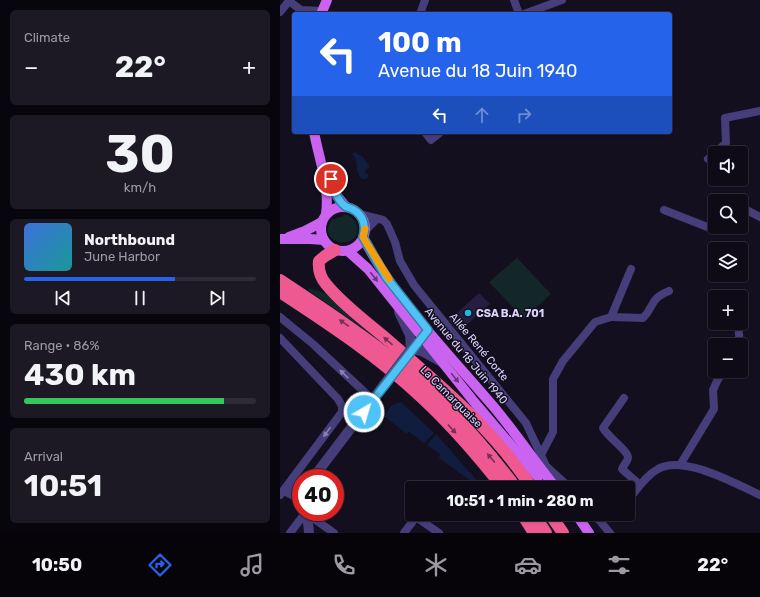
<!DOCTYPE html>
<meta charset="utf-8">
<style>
:root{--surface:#0e0b17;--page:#1c1924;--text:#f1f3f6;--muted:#9b9ba1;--line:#2e2b36;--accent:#2563eb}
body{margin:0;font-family:Rubik,sans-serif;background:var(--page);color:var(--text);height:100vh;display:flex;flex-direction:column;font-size:15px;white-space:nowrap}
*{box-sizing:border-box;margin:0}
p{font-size:13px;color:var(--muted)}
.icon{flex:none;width:22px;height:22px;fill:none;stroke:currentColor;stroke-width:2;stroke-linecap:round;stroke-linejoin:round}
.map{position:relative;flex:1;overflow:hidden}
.details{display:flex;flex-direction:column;gap:10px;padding:10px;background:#08060d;width:280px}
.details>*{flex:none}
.hud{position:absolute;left:12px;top:12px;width:380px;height:122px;border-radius:4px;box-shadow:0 1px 3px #0004,0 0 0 1px var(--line);background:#2563eb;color:#fff;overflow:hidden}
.buttons{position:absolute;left:428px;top:146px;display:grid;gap:8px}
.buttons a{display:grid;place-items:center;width:40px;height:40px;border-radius:4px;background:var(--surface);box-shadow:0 1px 3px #0004,0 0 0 1px var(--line);font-size:20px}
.speed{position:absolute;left:12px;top:469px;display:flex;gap:8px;font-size:20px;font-weight:700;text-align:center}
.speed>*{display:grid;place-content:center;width:52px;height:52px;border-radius:50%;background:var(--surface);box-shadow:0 1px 3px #0004,0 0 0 1px var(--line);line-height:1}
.speed .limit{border:6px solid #d22;background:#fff;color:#111}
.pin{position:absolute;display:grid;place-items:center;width:34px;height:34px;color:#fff;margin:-17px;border:2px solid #fff;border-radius:50%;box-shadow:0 1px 4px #0007}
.me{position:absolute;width:44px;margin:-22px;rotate:38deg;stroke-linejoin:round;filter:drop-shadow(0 0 3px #0008)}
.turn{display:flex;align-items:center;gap:14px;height:84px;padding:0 20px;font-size:18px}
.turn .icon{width:52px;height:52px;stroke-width:2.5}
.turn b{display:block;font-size:28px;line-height:34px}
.lanes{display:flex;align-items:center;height:38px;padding:0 20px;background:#0003;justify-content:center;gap:20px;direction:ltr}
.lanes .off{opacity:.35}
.big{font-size:30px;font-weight:700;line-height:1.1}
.details .widget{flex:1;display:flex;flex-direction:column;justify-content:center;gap:6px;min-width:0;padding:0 14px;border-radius:6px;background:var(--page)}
.details .dial{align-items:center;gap:0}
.dial b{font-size:52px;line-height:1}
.song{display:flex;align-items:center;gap:12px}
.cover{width:48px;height:48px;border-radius:6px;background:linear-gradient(135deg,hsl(220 70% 55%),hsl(180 70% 35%))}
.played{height:4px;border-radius:2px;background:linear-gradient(90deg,var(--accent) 65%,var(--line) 65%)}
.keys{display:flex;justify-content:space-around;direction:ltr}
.heat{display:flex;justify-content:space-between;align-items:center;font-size:22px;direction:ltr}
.charge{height:6px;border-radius:3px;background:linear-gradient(90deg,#34c759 86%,var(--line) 0)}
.trip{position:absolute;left:125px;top:481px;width:230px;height:40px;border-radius:4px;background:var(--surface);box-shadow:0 1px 3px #0004,0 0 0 1px var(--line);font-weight:700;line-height:40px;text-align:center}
.tab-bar{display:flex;height:64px;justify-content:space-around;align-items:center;background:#060409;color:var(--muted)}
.tab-bar .icon{width:28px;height:28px}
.tab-bar .selected{color:var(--accent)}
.tab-bar b{font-size:18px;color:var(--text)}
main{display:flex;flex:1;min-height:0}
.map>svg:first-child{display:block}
.green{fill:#132729}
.water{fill:#101d3e}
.building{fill:#271d3f}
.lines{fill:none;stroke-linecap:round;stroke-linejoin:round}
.minor{stroke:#463e7a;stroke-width:8}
.tertiary{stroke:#463e7a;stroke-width:10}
.primary{stroke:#c963f0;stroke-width:10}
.motorway{stroke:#ef5992;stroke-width:12}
.tertiary-bridge{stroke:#463e7a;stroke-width:10}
.oneway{fill:#65357d}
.oneway2{fill:#763053}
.oneway3{fill:#8981b4}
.route-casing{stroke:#337fa1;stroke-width:10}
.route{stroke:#4fc3f7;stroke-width:7}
.slow{stroke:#f59e0b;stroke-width:7}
.poi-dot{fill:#16bae2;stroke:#130f1f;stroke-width:1.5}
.labels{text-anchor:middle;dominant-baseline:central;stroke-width:3;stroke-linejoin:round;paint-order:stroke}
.poi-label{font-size:11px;font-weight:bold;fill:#dad2fb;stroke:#130f1f;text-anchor:start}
.street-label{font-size:11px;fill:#dad2fb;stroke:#130f1f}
</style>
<main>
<section class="details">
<div class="widget"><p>Climate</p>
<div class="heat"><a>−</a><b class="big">22°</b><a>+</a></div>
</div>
<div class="widget dial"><b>30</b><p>km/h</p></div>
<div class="widget">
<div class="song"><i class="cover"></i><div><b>Northbound</b><p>June Harbor</p></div></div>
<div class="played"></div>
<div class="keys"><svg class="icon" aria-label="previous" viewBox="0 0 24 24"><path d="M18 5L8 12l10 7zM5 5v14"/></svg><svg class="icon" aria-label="pause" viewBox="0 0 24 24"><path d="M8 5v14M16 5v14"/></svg><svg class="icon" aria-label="next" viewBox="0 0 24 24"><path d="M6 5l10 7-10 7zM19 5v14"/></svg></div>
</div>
<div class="widget"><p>Range · 86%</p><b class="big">430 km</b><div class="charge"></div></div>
<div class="widget"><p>Arrival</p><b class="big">10:51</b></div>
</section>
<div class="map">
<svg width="480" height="533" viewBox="0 0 480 533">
<rect width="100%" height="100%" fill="#130f1f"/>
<g class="green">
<path d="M64,214C70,216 76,219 77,226C82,252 34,245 52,219H55L63,216Z"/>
<polygon points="237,258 271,294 244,319 209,282"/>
<polygon points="29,288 53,296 117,355 86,331 28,290"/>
</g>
<g class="water">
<path d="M75,152L83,157L90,167L85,170V173L89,175L87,179H82C73,170 80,162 72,154Z"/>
<polygon points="121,402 154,433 144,443 128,431 127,434 104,416 112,405"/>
<polygon points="156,434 200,484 198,486 159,458 160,454 147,445"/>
</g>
<polygon class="building" points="199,293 210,304 179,332 169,320"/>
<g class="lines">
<g class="minor">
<polyline points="234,0 239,14"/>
<polyline points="0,12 9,1 21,10 42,11"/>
<polyline points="140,14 145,0"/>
<polyline points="244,14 282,0"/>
<polyline points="145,132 151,140 161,132"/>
<polyline points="435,153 446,143 445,118 480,111"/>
<polyline points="428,159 435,153"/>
<polyline points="461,207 480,217"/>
<polyline points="384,210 435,230 438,227"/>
<polyline points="79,214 103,220 107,224 115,242 120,261 134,285 246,423 266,466 290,488"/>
<polyline points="85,231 97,219"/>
<polyline points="0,317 33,344 93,400"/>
<path d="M331,317L363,318C375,306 369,299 389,291"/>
<polyline points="458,323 460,345"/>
<polyline points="0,338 58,399 62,406 62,412 0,495"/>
<path d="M344,398L323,428C328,437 347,450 348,457C348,462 343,465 342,469L360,485"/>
<polyline points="260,453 262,453 273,432 273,379 283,361 315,322 331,317 351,269"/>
<polyline points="400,465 434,409 433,390 438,379 445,371"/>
<polyline points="6,490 21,483"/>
<polyline points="4,491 21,500"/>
<path d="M348,500C357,490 365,476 378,469C403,454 456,484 480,495"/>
<polyline points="28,512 33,518 54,533"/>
<polyline points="314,514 330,533"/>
<polyline points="318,519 329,514"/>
<polyline points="10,533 26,512"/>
<polyline points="124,533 136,517 159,533"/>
</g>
<g class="tertiary">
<polyline points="119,312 130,335 131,349"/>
<polyline points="131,349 142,351 162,362"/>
<polyline points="33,478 103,386"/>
<polyline points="27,512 29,533"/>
</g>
<g class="primary">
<polyline points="41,14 47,0"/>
<path d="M34,132C39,159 50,187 46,214"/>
<polyline points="49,173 57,196 66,207"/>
<circle cx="63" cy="229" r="22"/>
<polyline points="9,237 25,231 42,222"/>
<path d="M83,237C115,300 167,352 213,406C235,432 254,461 276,488"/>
<polyline points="0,239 30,239 44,240"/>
<polyline points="68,251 88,269 195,403 258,477"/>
<polyline points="296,514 309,533"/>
</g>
<g class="motorway">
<path d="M55,250L45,256L39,261C38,270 40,277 46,284C63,305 88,323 109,341C163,388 212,428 252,488"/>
<path d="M0,280C35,303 71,327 105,353C154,391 199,438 236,488"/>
<path d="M0,292C49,324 99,357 142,398C171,425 198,456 223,488"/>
<polyline points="242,514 254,533"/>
<polyline points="254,514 266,533"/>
<polyline points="270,514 283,533"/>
</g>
<polyline class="tertiary-bridge" points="103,386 131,349"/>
</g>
<defs><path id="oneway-solid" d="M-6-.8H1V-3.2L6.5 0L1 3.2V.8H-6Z"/></defs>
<g class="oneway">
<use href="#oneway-solid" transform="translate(94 277) rotate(52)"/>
<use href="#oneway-solid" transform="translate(175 378) rotate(51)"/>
</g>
<g class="oneway2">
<use href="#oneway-solid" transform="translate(64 323) rotate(-145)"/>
<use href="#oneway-solid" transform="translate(108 341) rotate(-139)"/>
<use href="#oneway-solid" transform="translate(172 429) rotate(47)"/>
<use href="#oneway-solid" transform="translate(211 458) rotate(-130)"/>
</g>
<g class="oneway3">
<use href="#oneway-solid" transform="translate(64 374) rotate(-136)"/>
<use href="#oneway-solid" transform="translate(47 432) rotate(126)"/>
</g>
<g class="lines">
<g class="route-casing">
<path id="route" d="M51,179C54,189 57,200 65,206C68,208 71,208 74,210C84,216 86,227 83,237L106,277L148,330L84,412"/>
</g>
<use href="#route" class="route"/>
<polyline class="slow" points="85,229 83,237 109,279"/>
</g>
<circle class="poi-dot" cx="188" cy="313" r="4"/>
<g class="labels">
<g class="poi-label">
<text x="196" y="313">CSA B.A. 701</text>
</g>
<g class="street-label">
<text transform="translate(199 347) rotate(50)">Allée René Corte</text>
<text transform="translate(186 356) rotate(50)">Avenue du 18 Juin 1940</text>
<text transform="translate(171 397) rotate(45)">La Camarguaise</text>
</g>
</g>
</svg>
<div class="buttons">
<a><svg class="icon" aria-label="sound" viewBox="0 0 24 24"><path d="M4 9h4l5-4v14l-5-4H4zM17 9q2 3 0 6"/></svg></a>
<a><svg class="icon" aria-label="search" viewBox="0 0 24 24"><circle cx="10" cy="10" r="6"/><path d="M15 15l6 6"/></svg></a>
<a><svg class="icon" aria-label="layers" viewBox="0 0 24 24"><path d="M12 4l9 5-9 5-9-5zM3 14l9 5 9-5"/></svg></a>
<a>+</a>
<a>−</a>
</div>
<div class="speed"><div class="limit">40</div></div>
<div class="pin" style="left:51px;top:179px;background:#d93025"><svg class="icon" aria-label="arrive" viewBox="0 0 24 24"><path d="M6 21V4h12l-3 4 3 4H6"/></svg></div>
<svg class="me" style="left:84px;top:412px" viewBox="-20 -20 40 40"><circle r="17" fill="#4fc3f7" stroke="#fff" stroke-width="3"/><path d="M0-11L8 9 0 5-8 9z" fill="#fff"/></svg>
<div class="trip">10:51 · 1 min · 280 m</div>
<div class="hud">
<div class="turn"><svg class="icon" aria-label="left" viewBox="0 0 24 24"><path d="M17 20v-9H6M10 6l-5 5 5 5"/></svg><div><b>100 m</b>Avenue du 18 Juin 1940</div></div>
<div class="lanes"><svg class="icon" aria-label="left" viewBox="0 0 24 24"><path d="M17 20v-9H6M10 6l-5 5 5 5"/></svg><svg class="icon off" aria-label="ahead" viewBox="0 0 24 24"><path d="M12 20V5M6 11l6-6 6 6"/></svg><svg class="icon off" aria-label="right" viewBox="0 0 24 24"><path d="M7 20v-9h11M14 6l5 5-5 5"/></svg></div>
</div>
</div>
</main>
<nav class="tab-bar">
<b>10:50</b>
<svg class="icon selected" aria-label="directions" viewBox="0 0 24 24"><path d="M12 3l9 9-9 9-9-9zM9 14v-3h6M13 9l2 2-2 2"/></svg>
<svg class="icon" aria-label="music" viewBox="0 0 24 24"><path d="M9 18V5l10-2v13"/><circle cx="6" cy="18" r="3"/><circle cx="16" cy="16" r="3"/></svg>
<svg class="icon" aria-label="phone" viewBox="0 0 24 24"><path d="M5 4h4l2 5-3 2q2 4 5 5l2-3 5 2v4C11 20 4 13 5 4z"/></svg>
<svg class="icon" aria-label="climate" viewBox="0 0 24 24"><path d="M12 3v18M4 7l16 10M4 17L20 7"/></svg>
<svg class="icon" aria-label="car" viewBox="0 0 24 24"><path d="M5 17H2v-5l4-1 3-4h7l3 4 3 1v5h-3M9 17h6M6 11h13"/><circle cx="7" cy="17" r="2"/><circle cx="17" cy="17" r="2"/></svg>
<svg class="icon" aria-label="filters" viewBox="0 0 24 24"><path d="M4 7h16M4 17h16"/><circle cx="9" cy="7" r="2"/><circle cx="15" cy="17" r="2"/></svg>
<b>22°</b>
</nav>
